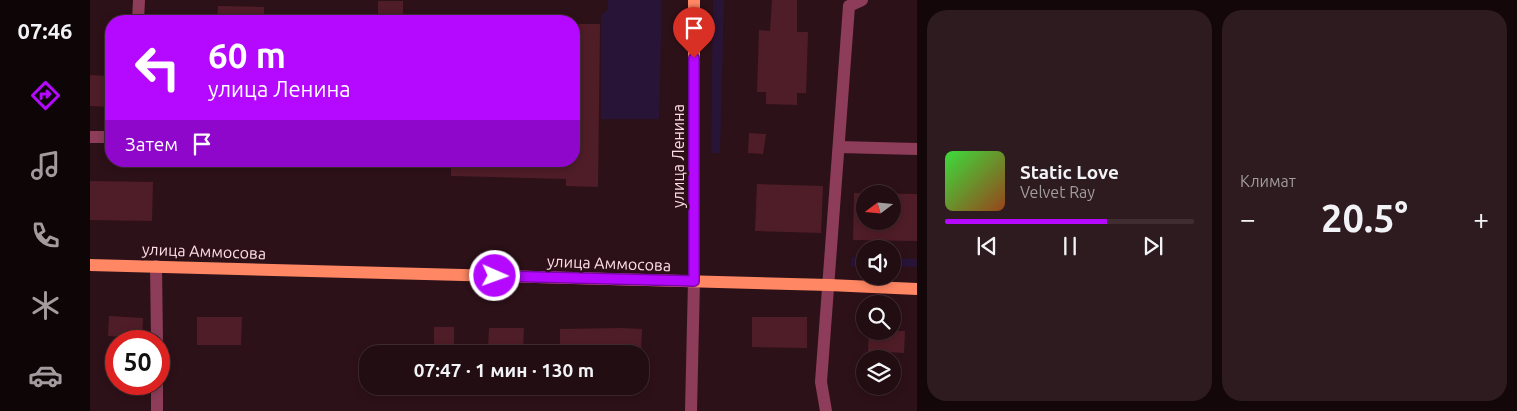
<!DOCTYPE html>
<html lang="ru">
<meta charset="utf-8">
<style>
:root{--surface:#220d12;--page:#2e1b20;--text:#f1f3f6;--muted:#a29c9f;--line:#3f2d32;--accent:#b509ff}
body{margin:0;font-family:Ubuntu,sans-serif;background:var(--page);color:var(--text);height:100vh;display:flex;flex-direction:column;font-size:19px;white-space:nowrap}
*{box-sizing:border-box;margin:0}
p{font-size:16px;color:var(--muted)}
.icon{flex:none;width:28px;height:28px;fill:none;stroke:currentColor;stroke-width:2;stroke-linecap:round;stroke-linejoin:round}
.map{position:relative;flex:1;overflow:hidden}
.details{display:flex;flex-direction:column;gap:10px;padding:10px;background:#13070a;width:600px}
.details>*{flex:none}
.banner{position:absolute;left:15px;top:15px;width:475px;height:152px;border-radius:20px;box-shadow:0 2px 8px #0003,0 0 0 1px var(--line);background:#b509ff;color:#fff;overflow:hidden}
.needle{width:32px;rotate:254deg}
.tools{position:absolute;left:766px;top:185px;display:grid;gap:10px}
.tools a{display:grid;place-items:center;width:45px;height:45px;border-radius:50%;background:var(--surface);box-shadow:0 2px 8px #0003,0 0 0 1px var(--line);font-size:25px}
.speed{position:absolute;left:15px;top:330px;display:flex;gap:10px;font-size:25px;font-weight:700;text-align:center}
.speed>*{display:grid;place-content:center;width:65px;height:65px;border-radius:50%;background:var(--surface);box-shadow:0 2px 8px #0003,0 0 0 1px var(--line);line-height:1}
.speed .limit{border:8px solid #d22;background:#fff;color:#111}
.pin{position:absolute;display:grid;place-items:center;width:42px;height:42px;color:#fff;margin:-51px -21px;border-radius:50% 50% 50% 0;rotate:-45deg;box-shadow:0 0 5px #0007}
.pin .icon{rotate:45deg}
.me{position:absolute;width:55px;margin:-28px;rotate:92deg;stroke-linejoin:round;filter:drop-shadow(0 0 4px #0008)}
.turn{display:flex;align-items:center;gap:18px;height:105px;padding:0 20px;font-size:22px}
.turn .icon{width:65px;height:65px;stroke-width:2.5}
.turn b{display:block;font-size:35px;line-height:42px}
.then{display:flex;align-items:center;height:48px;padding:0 20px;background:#0003;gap:10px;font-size:19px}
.big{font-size:38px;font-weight:600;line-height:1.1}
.details .card{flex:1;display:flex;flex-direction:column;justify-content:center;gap:8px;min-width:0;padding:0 18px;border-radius:20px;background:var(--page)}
.song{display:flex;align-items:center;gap:15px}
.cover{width:60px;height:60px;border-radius:8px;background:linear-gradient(135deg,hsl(120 70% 55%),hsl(20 70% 35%))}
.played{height:5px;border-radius:2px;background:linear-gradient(90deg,var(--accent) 65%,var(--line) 65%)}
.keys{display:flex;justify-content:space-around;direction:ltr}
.heat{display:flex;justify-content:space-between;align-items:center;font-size:28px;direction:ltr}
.details .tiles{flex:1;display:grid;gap:10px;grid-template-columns:repeat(2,1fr)}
.trip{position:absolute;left:269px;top:345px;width:290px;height:50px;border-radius:20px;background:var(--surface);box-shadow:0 2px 8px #0003,0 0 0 1px var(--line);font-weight:600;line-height:50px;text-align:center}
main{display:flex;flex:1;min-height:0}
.dock{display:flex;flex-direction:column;width:90px;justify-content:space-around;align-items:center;background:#0e0507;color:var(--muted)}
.dock .icon{width:35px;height:35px}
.dock .selected{color:var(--accent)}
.dock b{font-size:22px;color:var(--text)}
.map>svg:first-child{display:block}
.green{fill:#281437}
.building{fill:#4f1d27;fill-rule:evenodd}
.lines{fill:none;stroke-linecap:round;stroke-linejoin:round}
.minor{stroke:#8d3c59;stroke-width:12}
.major{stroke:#ff8764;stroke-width:12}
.route-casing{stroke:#7606a6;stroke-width:12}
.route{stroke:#b509ff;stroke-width:9}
.labels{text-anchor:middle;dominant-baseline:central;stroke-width:5;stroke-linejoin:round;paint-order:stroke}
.street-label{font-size:16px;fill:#ffdde7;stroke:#2d1118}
</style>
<main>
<nav class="dock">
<b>07:46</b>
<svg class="icon selected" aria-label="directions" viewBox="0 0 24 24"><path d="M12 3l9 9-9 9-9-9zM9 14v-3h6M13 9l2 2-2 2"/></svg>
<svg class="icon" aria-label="music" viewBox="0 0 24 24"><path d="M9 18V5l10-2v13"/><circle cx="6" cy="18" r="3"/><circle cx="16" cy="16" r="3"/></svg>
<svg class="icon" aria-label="phone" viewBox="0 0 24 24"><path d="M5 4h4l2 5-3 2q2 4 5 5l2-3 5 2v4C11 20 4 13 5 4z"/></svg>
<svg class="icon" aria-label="climate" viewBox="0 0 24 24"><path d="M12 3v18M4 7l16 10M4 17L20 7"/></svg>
<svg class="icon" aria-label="car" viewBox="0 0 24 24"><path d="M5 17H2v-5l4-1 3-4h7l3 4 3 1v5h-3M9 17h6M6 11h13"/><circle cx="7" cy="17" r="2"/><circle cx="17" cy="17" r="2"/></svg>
</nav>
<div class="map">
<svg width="827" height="411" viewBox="0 0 827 411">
<rect width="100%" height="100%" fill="#2d1118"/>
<g class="green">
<polygon points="518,0 572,0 569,119 511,119 511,15 518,10"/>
<polygon points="623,0 634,0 630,153 621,153"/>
<polygon points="762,257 775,257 775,266 760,266"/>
<polygon points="803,258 827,259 827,267 803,266"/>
</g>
<g class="building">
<polygon points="682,0 707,0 707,32 718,32 716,93 707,93 707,105 676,104 676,92 667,92 669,30 680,31"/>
<rect x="288" y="1" width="25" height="20"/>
<polygon points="128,6 174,7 174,21 127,21"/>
<polygon points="484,24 510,24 508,187 476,186 476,179 361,176 361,161 484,161"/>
<polygon points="0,75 21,76 21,107 0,106"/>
<polygon points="659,133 676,134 673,154 658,153"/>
<polygon points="0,181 63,182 62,221 0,220"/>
<polygon points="667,184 733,186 731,233 665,231"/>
<path d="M764,193L827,194V241L763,240ZM775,194H802V221H775Z"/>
<polygon points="19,316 53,318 52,338 18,336"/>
<polygon points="107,317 152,317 151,345 107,345"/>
<polygon points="662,317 717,317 717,348 662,347"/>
<rect x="344" y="327" width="20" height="27"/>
<polygon points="399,328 434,328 433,350 398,349"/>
<polygon points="531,328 552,329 551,354 531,354 531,349 470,349 470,329"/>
<polygon points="779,331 815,331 814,353 778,351"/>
</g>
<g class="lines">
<g class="minor">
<polyline points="48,21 49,0"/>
<polyline points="0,137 21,137"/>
<polyline points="749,147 827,149"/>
<polyline points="66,266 67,341"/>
<polyline points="67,384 67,411"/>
<polyline points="601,411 604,281"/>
<polyline points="736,411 731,382 759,6 772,0"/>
</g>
<g class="major">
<polyline points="0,265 739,285 827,289"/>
<polyline points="604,281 604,0"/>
</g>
</g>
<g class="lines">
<g class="route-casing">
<polyline id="route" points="405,276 604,281 604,58"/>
</g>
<use href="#route" class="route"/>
</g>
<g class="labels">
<g class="street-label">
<text transform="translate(588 156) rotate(-90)">улица Ленина</text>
<text transform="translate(114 251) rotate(2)">улица Аммосова</text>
<text transform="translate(519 263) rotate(2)">улица Аммосова</text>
</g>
</g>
</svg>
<div class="tools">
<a><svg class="needle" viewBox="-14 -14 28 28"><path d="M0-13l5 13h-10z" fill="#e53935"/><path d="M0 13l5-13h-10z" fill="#a29c9f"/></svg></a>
<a><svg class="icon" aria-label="sound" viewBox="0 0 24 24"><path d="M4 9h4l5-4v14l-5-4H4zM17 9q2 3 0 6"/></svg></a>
<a><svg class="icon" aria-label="search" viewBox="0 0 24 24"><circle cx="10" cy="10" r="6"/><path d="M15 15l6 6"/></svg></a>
<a><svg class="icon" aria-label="layers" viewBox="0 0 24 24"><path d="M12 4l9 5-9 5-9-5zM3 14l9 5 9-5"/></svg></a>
</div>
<div class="speed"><div class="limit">50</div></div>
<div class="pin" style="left:604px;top:58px;background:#d93025"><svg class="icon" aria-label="arrive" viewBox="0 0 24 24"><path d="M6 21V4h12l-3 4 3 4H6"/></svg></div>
<svg class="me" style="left:405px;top:276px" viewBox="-20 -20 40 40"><circle r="17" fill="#b509ff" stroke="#fff" stroke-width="3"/><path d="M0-11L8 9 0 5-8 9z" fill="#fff"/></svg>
<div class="trip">07:47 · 1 мин · 130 m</div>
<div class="banner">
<div class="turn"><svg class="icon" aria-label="left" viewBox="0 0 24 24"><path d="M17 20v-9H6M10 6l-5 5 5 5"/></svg><div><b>60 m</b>улица Ленина</div></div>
<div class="then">Затем<svg class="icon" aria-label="arrive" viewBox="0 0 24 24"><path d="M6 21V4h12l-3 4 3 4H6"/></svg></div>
</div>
</div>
<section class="details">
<div class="tiles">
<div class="card">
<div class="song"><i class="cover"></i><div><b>Static Love</b><p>Velvet Ray</p></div></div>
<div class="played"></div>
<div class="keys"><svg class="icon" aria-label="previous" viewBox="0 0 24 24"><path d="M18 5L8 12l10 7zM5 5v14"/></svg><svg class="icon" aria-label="pause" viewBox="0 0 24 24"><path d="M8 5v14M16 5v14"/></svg><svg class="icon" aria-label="next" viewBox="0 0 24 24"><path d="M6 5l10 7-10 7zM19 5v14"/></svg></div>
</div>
<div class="card"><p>Климат</p>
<div class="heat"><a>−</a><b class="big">20.5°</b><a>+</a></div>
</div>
</div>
</section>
</main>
